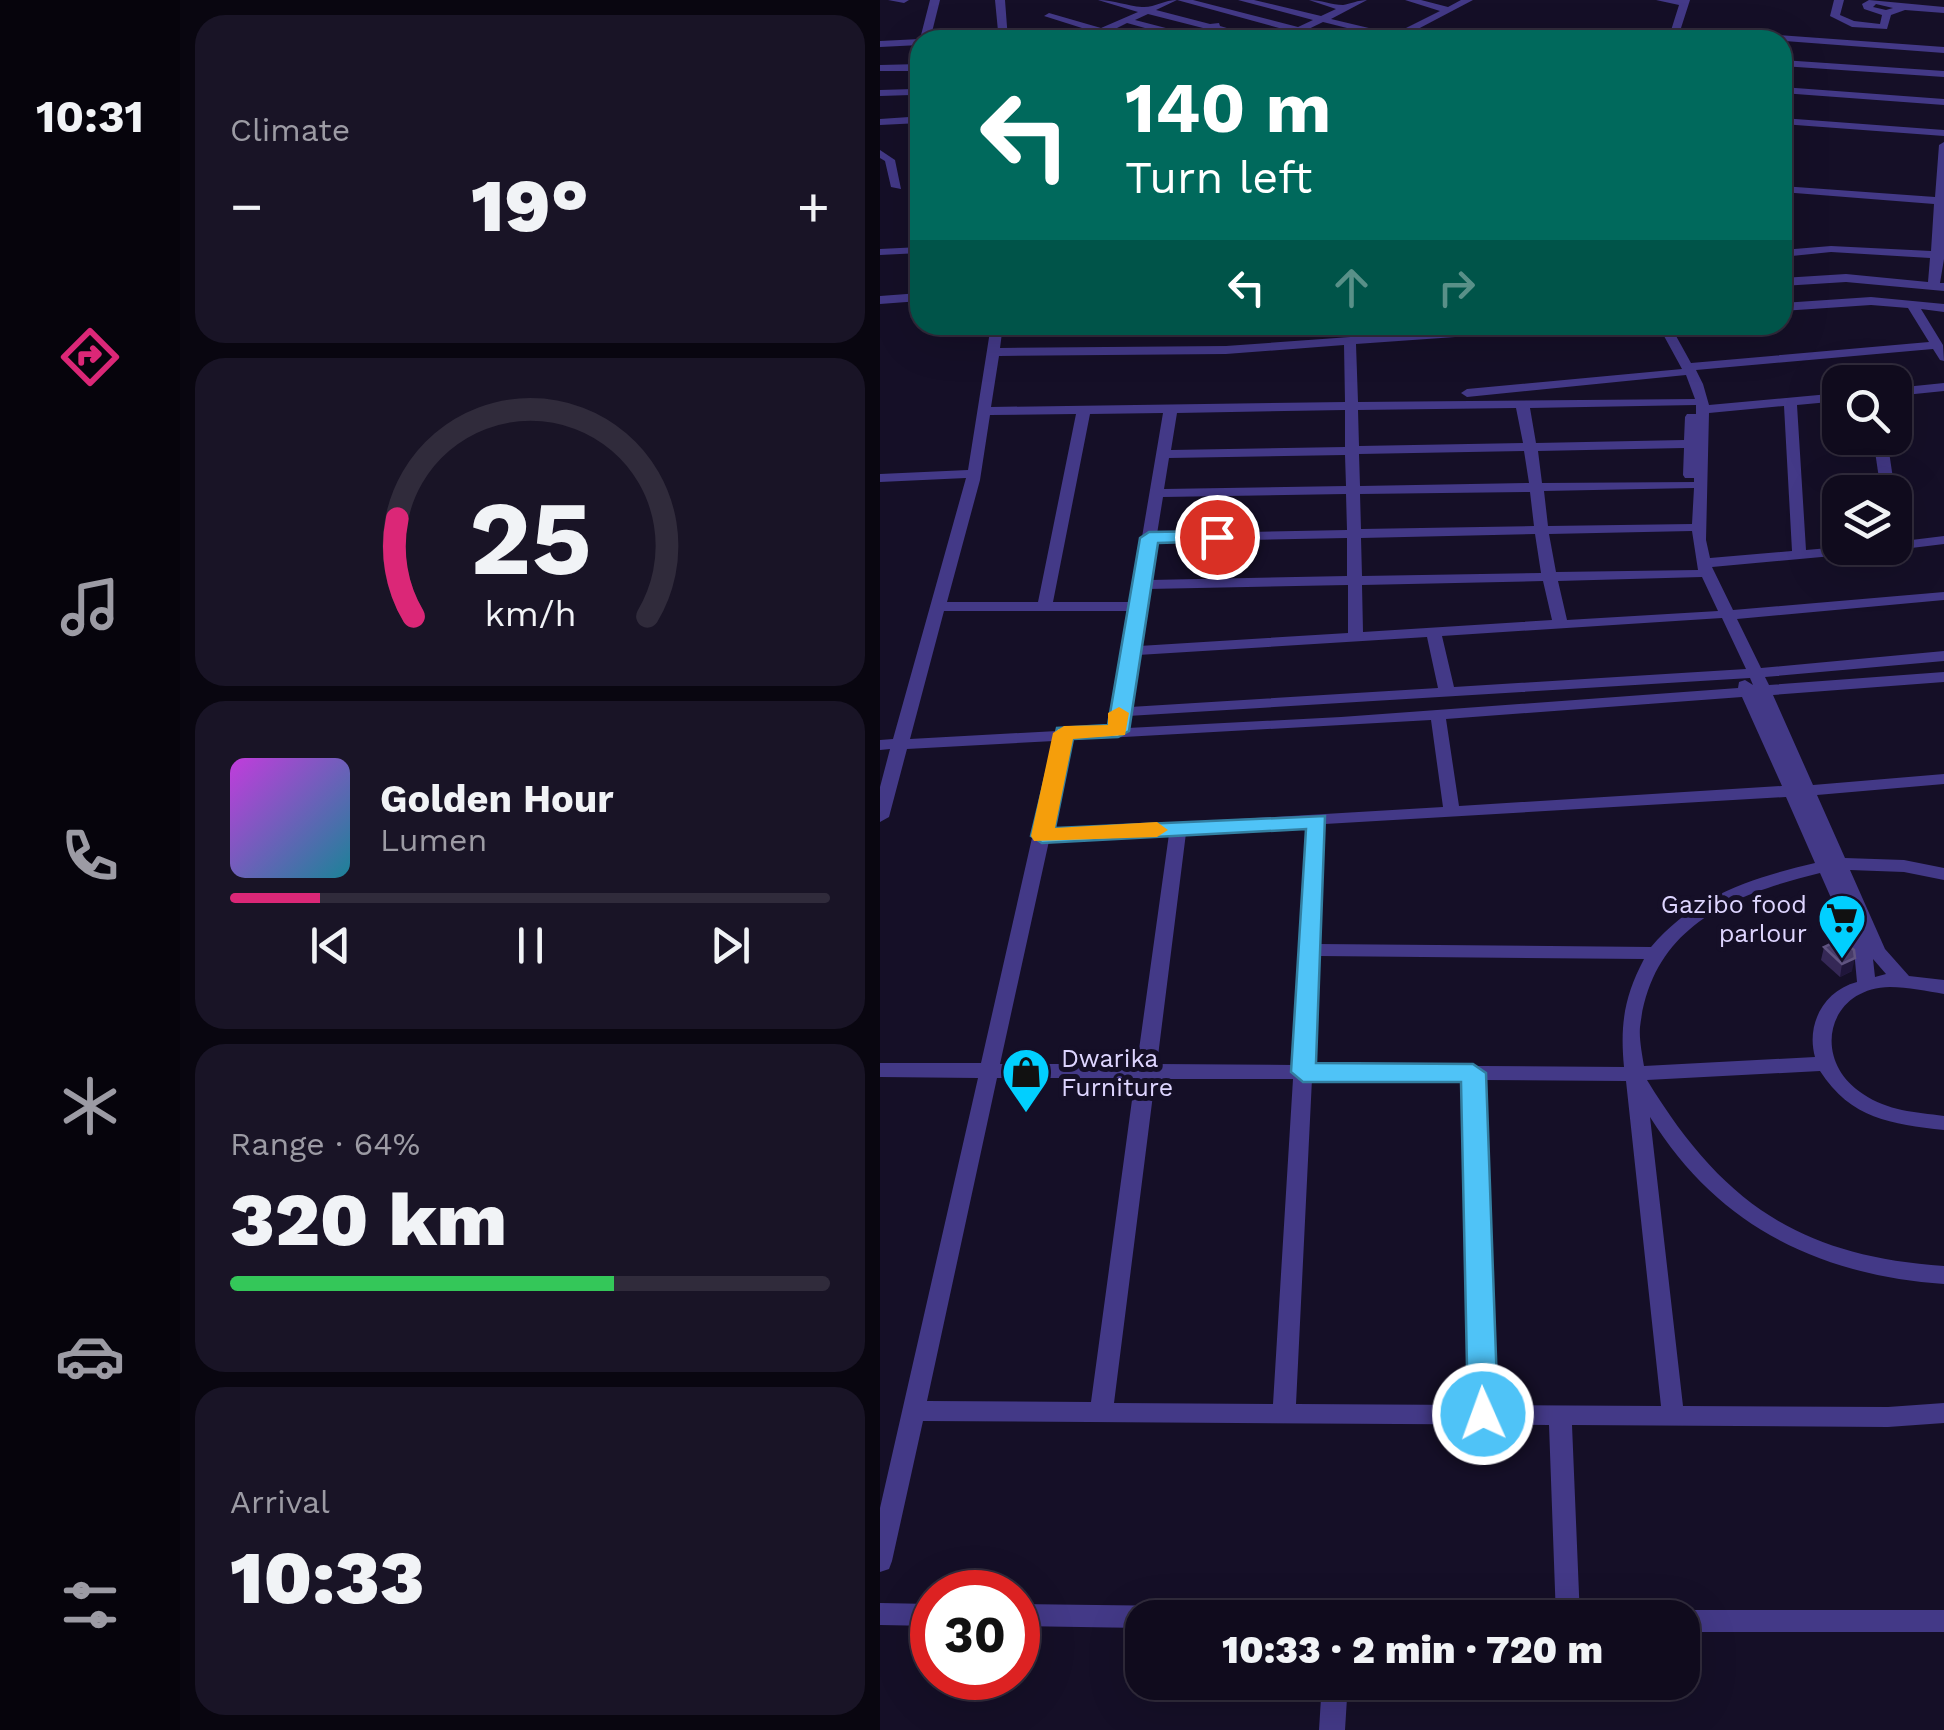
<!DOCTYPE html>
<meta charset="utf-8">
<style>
:root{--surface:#100b1d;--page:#191426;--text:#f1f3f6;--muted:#9c9ba4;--line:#302b3b;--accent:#db2777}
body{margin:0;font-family:"Work Sans",sans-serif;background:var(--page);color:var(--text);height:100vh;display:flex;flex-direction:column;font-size:38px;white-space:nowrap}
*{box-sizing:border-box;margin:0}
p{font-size:32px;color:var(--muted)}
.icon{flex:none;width:55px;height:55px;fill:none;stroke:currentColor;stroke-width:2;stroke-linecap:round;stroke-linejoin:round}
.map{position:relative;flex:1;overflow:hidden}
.drawer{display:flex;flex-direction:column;gap:15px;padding:15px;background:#090610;width:700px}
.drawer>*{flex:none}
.banner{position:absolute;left:30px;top:30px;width:882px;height:305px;border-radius:30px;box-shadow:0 10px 40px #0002,0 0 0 2px var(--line);background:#00695c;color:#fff;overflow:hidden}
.controls{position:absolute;left:942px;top:365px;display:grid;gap:20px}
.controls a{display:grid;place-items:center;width:90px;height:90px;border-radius:20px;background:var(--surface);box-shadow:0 10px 40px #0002,0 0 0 2px var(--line);font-size:50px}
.speed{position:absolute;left:30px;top:1570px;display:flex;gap:20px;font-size:50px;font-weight:700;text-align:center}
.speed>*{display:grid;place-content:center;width:130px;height:130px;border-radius:50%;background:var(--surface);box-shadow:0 10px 40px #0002,0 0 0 2px var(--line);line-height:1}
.speed .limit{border:15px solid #d22;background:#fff;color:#111}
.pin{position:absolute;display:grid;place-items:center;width:85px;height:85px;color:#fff;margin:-42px;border:5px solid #fff;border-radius:50%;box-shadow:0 2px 10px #0007}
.me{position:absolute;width:110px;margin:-55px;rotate:358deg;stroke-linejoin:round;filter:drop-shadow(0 0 8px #0008)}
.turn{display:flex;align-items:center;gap:35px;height:210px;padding:0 50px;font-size:45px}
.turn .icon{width:130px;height:130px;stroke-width:2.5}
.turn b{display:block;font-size:70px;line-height:85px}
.lanes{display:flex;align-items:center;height:95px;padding:0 50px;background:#0003;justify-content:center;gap:50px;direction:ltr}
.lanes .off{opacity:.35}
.big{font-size:75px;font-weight:800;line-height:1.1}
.drawer .card{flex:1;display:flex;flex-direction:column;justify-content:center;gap:15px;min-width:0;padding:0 35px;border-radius:30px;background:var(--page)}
.drawer .dial{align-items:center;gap:0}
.dial svg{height:260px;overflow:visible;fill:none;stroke:var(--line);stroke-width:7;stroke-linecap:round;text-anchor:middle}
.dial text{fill:var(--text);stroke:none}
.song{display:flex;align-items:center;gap:30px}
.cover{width:120px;height:120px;border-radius:15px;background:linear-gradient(135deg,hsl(290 70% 55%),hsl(190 70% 35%))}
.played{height:10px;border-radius:5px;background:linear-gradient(90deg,var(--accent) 15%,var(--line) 15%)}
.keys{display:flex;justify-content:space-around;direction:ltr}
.heat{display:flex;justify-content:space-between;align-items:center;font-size:55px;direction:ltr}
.charge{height:15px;border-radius:8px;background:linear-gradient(90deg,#34c759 64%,var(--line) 0)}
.trip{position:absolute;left:245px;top:1600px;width:575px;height:100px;border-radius:30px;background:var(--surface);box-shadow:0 10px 40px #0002,0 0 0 2px var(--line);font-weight:800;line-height:100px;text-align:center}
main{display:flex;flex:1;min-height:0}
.tab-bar{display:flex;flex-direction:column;width:180px;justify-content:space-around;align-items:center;background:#06040c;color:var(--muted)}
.tab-bar .icon{width:70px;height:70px}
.tab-bar .selected{color:var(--accent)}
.tab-bar b{font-size:45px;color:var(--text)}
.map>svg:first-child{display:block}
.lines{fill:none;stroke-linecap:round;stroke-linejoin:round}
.minor{fill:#433987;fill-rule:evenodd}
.wall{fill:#352856}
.shaded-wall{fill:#20163b}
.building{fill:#473b68;stroke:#5f5380;stroke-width:2.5}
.route{fill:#4fc3f7;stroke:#337fa1;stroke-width:2.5}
.slow{fill:#f59e0b}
.labels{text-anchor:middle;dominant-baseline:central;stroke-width:10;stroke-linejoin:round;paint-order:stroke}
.poi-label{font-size:25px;fill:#ded5ff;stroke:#150f27;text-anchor:end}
</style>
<main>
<nav class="tab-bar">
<b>10:31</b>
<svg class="icon selected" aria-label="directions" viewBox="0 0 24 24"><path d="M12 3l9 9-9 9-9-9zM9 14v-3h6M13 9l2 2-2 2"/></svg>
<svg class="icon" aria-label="music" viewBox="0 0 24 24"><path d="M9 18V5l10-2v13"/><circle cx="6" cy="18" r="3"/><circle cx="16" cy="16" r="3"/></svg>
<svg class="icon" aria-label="phone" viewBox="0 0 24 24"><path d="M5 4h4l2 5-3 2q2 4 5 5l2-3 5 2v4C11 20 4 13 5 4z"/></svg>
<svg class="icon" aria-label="climate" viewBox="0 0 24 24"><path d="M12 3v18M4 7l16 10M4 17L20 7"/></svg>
<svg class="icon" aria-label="car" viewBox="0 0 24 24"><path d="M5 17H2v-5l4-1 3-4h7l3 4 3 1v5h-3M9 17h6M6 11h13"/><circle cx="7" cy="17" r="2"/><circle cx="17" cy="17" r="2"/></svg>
<svg class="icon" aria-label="filters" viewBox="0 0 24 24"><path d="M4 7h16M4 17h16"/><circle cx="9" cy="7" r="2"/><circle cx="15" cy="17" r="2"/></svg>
</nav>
<section class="drawer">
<div class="card"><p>Climate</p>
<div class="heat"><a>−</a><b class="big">19°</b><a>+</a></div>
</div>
<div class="card dial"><svg viewBox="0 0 100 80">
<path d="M14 69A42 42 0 1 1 86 69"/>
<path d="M14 69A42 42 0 0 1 9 39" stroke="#db2777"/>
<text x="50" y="56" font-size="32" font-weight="700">25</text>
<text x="50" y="72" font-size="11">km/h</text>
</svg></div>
<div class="card">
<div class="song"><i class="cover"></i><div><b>Golden Hour</b><p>Lumen</p></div></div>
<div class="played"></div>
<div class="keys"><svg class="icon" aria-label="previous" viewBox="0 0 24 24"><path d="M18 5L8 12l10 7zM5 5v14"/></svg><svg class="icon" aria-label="pause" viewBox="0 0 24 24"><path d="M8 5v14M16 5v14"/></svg><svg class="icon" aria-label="next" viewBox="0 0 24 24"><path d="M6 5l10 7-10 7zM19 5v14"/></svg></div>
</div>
<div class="card"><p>Range · 64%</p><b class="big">320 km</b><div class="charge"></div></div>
<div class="card"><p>Arrival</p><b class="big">10:33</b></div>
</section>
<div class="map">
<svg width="1064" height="1730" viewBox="0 0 1064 1730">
<rect width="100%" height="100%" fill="#150f27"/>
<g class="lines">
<g class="minor">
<polygon points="8,0 29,0 24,3"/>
<polygon points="50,0 60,0 52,32 118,31 115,0 125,0 128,40 118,40 118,37 50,38 40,40 40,45 0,47 0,41 40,39"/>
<path d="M218,0C234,0 247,6 262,7C274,8 284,0 297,0L276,10L330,24L339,23L340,26L388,40H371L333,30L316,40H299L301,38L247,23L231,31L255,40H240L164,16L169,13L221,28L258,12ZM268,14L323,28L309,34L255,20Z"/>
<path d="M297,0H313L418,27L433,20L358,0H374L441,16L456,9L429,0C441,0 452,5 463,5C470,4 478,0 487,0L451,19L514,34L560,11L525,0H541L568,7L581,0H593L517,40H505L507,38L443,22L406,40H393L410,31Z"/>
<polygon points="776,0 810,0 801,28 1064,47 1064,53 800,33 798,40 788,40 799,5"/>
<path d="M954,0H964L960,15L974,21L1000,24L1002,15L984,9L982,4L989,0L1064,7V13L1025,10L1011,15L1007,29L972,27L950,16ZM996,4L1013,8L1006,10L993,7Z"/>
<polygon points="902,60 1064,71 1064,77 902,66"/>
<polygon points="40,64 40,123 0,125 0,119 29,117 32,95 0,96 0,90 33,89 35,71 0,71 0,65"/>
<polygon points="902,87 1064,99 1064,105 902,93"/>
<polygon points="902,118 1064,130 1064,136 902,124"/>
<polygon points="1064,142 1064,259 1060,283 1064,283 1064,291 966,282 902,286 902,278 966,274 1048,282 1050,258 951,252 902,257 902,250 951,246 1051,251 1054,204 902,192 902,186 1055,197 1059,145"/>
<polygon points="0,150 15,160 21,189 11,187 5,161 0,158"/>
<polygon points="40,247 40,253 0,255 0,249"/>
<polygon points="40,293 40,301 0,304 0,296"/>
<path d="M991,297L1064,304V312L1041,309L1063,345L1064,361L1060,360L1053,349L816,370L823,384L829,405L960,393V401L917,405L926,550L960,547L1003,548L996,552L832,567L853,610L1064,592V600L857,619L881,668L1064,651V661L885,677L889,685L1064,672V682L893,695L933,785L1064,774V784L937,795L965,858L1024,860L1064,868V880L1024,872L970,870L1005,949L1029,976L1064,980V994C1047,991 1028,987 1010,987C946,988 931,1061 983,1094C1008,1111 1035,1112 1064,1116V1130C1011,1124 971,1119 940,1071L767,1080C842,1203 919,1256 1064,1266V1284C938,1275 838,1226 770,1117L803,1406L1008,1407L1064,1403V1423L1008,1427L692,1425L700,1618H676L669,1425L43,1421L12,1561L9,1569L0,1572V1508L98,1078L0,1077V1063H101L174,741L27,749L9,817L0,822V787L10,749L0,750V740L13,739L86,478L0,482V474L88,470L111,325H123L120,348L346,346L638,325H695L689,329L476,344L478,402L815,399L806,375L587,397L581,393L587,389L802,369L778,325H790L811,363L1049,342L1028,308L991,305L902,311V303ZM464,345L465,402L111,407L119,356L346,354ZM816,405V414H807L805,417L804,440L656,443L650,408ZM904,406L912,551L830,558L826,540L829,413ZM636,408L643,443L479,446L478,410ZM465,410V447L291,450L297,413ZM283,413L251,602H173L210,414ZM196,414L158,602H67L100,480L110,415ZM804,448L803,475L805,478H814V482L662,483L658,451ZM644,451L649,483L480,486L479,454ZM465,455L466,486L284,489L289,458ZM814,488L812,524L668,526L664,491ZM650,492L654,526L481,529L480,494ZM466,494L467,530L277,534L283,497ZM812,531L818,570L676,572L669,534ZM655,534L661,573L482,576L481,538ZM467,538V576L270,580L276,542ZM822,577L838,611L687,620L678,581ZM663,581L672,620L483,632L482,585ZM468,585V633L259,646L268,589ZM64,611H250L231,712V722L239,727L245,725L248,716L870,678L873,685L865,680L859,682L858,688L461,717L190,731L184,728L177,731L30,739ZM842,618L866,669L574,687L562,636ZM547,637L558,688L250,707L258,655ZM862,697L902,786L579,806L566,719ZM551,720L563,807L171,830L190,740ZM906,797L935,863C872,878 814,896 771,947L439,944L445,824ZM428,825L414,1065L277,1064L306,833ZM289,834L257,1064H120L169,841ZM940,873L974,950L977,982C943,991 926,1025 935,1057L764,1066C762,1054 759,1039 760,1027C772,926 851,895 940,873ZM439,956L764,959C744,997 740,1025 744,1067L433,1065ZM993,959L1006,974L995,977ZM117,1078H255L211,1402L47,1401ZM275,1079H413L393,1404L234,1403ZM432,1079L583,1080L591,1405L416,1404ZM603,1080L746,1081L781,1406L614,1405Z"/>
<polygon points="1064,383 1064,391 1015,396 1015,388"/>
<polygon points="993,438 1007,438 1015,492 1001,492"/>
<polygon points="1064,536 1064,544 1015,550 1009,548 1015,548 1015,542"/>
<polygon points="0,1603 52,1604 52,1626 0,1625"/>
<polygon points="138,1604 375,1607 384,1610 387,1618 262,1618 262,1628 138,1626"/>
<polygon points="802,1610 1064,1610 1064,1632 802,1632 802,1618 791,1618 793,1613"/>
<polygon points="442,1682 468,1682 465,1730 439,1730"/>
</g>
</g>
<polygon class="wall" points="944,947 972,971 960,977 941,960"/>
<polygon class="shaded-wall" points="975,958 972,971 960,977 962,964"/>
<polygon class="building" points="961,939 974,950 975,958 962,964 944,947"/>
<polygon class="route" points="337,531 344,533 344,541 278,543 249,731 238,737 193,739 175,828 445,816 436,1063 593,1064 606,1073 618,1414 614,1423 603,1427 593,1423 588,1414 581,1082 423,1082 411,1072 426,829 162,843 151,836 177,728 228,725 260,538 269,532"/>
<polygon class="slow" points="239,707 249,713 245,735 193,739 175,828 277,822 288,830 277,837 154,841 151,836 173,733 184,726 228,725 228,713"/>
<defs>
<g id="supermarket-pin" transform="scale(2.5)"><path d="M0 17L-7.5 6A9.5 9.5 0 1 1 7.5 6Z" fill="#01cfff" stroke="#150f27"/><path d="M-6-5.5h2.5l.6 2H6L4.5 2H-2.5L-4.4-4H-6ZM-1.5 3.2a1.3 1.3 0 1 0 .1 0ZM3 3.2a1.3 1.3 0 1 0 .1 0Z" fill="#111"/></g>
<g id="shop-pin" transform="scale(2.5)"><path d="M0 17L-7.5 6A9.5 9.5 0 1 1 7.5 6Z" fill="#01cfff" stroke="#150f27"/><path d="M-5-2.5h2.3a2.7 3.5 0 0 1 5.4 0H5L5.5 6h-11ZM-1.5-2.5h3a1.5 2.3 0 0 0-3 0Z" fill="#111"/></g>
</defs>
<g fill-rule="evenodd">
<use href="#supermarket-pin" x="962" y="918"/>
<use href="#shop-pin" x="146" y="1072"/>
</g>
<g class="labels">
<g class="poi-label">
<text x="927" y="904">Gazibo food<tspan x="927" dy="29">parlour</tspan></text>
<text x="181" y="1058" text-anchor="start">Dwarika<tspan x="181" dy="29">Furniture</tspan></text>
</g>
</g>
</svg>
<div class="controls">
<a><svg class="icon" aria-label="search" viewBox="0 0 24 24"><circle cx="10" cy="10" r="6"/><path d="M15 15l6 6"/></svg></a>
<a><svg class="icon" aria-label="layers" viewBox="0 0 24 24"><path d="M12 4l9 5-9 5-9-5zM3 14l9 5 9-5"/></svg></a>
</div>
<div class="speed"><div class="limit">30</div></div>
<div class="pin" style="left:337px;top:537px;background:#d93025"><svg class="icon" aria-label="arrive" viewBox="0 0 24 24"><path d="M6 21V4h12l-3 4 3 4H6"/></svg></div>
<svg class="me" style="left:603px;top:1414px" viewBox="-20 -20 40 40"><circle r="17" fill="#4fc3f7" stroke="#fff" stroke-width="3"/><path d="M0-11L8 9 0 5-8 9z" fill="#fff"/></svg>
<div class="trip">10:33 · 2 min · 720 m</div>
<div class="banner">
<div class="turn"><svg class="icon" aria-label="left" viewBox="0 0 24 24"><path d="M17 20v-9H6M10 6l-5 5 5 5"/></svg><div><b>140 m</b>Turn left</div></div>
<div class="lanes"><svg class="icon" aria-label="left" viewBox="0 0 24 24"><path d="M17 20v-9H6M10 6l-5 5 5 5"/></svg><svg class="icon off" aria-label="ahead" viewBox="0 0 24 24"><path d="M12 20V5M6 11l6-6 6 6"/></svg><svg class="icon off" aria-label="right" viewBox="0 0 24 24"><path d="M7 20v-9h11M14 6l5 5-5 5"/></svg></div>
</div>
</div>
</main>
